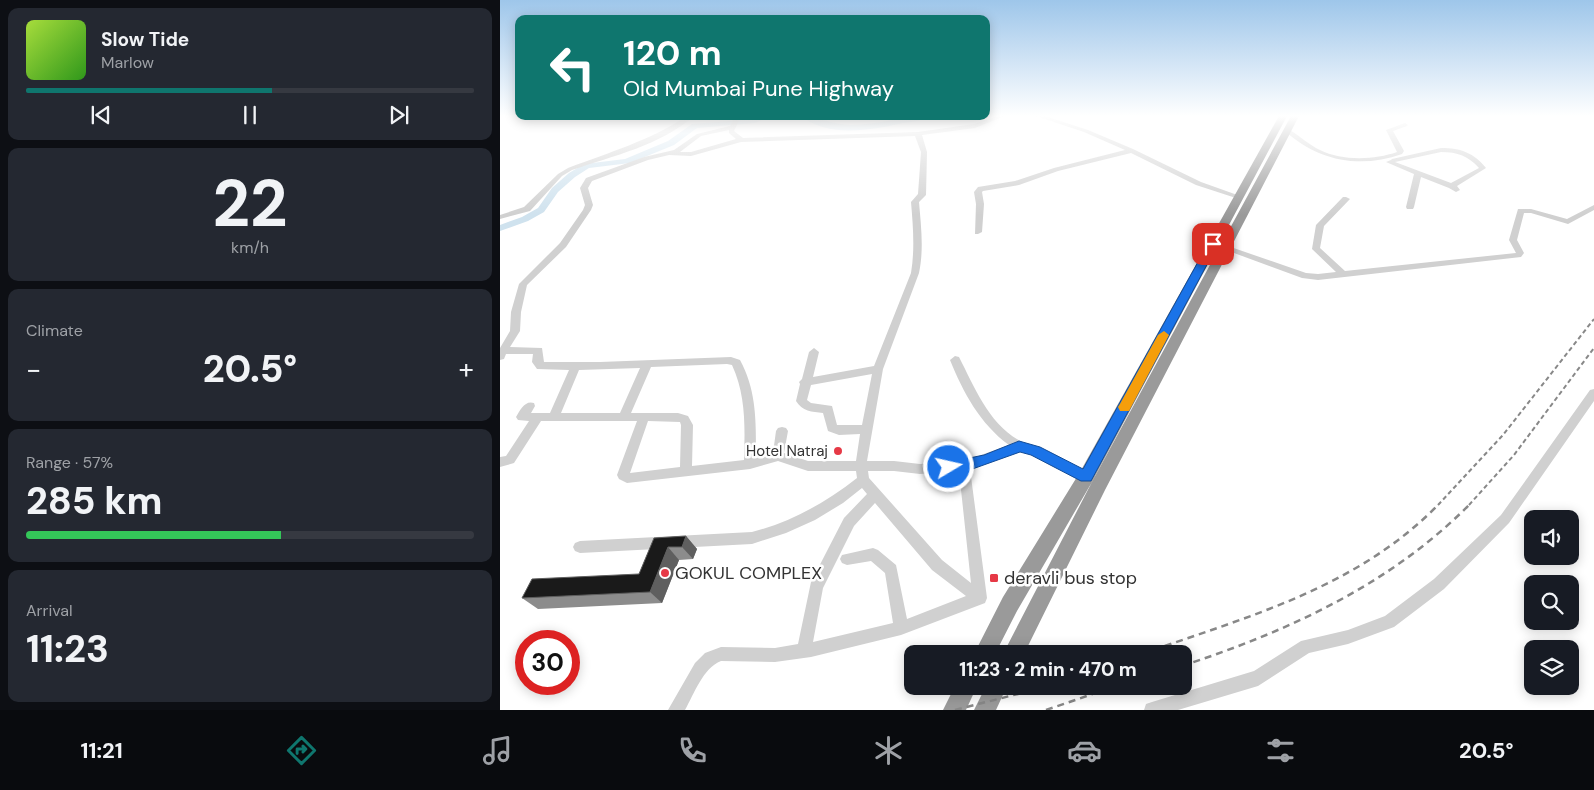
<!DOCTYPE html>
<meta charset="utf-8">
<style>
:root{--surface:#171b24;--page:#242831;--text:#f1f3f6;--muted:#9ea1a6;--line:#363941;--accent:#0f766e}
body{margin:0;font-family:"DM Sans",sans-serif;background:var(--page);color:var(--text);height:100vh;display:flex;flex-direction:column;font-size:19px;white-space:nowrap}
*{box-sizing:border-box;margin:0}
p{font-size:16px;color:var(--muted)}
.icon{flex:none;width:28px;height:28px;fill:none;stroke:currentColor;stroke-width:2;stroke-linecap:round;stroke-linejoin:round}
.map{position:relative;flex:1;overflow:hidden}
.panel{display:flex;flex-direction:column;gap:8px;padding:8px;background:#0d0f14;width:500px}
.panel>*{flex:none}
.banner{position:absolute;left:15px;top:15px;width:475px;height:105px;border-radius:10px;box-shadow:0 2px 12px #0003;background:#0f766e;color:#fff;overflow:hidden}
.buttons{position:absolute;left:1024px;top:510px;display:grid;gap:10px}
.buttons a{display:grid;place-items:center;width:55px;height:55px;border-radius:10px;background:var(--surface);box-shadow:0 2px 12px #0003;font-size:25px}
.speed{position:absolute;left:15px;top:630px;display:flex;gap:10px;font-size:25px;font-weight:700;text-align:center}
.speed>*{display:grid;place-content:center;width:65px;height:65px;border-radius:50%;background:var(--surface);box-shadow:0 2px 12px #0003;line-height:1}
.speed .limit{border:8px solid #d22;background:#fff;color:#111}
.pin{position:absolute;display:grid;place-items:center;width:42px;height:42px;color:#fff;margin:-21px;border-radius:10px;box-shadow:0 2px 8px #0006}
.me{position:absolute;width:55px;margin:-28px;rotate:81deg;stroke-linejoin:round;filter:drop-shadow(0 0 4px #0008)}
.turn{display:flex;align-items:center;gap:18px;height:105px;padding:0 25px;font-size:22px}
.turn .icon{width:65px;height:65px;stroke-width:2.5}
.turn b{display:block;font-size:35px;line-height:42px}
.big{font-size:38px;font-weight:800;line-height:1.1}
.panel .widget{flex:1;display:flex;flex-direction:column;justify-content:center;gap:8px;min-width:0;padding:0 18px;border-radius:10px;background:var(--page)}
.panel .dial{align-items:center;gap:0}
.dial b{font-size:65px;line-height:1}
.song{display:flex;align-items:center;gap:15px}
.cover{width:60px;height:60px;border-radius:8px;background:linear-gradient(135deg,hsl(80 70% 55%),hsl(110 70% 35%))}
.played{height:5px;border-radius:2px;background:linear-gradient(90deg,var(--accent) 55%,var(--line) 55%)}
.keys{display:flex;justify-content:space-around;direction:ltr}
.heat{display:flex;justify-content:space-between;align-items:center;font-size:28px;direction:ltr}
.charge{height:8px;border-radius:4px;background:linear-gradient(90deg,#34c759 57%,var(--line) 0)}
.trip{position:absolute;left:404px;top:645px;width:288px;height:50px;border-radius:10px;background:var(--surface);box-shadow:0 2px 12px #0003;font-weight:800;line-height:50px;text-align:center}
.dock{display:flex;height:80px;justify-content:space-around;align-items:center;background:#090b0e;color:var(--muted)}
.dock .icon{width:35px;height:35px}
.dock .selected{color:var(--accent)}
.dock b{font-size:22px;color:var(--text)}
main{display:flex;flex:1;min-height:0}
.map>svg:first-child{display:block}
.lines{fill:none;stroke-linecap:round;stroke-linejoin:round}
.river{fill:#cfe2ee;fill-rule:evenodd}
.minor{fill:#d0d0d0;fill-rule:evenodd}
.highway{fill:#9a9a9a;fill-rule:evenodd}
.rail-far1{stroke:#888;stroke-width:2;stroke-dasharray:4.5 3;stroke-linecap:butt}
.rail{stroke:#888;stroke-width:2.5;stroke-dasharray:7 5;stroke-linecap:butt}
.wall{fill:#8c8c8c}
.shaded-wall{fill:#5f5f5f}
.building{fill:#1a1a1a;stroke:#5f5f5f}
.route{fill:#1a73e8;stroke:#114b97}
.slow{fill:#f59e0b}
.poi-dot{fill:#e63946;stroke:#fff;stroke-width:2}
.labels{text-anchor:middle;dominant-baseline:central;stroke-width:5;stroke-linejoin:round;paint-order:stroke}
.poi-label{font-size:15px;fill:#333;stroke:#fff;text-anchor:end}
.near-poi-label{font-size:18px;fill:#333;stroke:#fff;text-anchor:start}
</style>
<main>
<section class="panel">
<div class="widget">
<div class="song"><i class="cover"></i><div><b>Slow Tide</b><p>Marlow</p></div></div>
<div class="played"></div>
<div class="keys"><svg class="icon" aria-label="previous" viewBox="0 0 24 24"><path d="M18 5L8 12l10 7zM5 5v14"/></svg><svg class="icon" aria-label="pause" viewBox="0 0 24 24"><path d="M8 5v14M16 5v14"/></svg><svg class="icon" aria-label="next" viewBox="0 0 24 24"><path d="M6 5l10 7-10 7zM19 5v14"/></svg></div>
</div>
<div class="widget dial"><b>22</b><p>km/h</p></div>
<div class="widget"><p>Climate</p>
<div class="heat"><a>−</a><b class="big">20.5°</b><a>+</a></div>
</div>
<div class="widget"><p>Range · 57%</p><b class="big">285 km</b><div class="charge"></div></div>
<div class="widget"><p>Arrival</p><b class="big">11:23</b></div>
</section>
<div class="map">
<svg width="1094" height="710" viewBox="0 0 1094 710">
<rect width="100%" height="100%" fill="#fff"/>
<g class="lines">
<g class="river">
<polygon points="259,116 270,116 255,123 197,128 174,145 130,163 89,168 75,177 58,192 44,212 28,221 0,231 0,225 22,217 38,208 52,188 69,173 84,164 125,159 168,141 192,124 253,119"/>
<path d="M301,116C318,116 333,125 351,125C377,125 402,116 429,116C422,121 411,122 403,123C372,130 328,138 301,116Z"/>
</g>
<g class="minor">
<path d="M187,116H194C161,145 113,156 72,170L62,176L30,211L0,219V215L24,207L58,174L68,168C110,152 149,141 187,116Z"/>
<path d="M235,116H241L234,131L243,138L418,132L474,124L497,116H505L475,128L422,135L427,152L426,195L419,202C421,226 424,249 419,273L383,369L367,461H394L420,464L464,461L509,445C480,424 463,392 450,360L455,356L459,357C475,388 489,425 522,442C528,445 535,446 540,448C559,457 577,467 595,476L597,480L595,484L591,485L587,484L531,455L519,451L470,469L487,598L485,603L401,635L311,657L275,662L221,661C203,668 194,694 185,710H168L195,663L205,653L221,647L275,648L298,644L311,582L344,518L367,494L362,488L343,503L315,520L286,533L252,544L80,553L75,551L73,547L75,543L80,541L252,532C291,522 325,503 357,478L356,471H308L278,461L250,469L127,483L119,479L117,475L137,421H41L14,463L0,467V457L6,456L29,421L18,420L16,417C20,410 25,400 34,403L35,406L31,413H50L69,370L37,369L32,362L33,354H6L4,359L0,360V348L10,331L11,312L19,284L60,243L83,210L85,205L80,188L86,178L144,157L174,150L197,134L230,126ZM229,130V133L236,139L191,152H180L201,136ZM415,136L421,152L418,194L411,202C413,226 415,249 411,273L374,366L313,377L319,352L314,348L309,352L302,379L299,382L300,384L296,401C302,411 312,412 323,413L328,431L339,435L360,434L356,461H308L284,453L288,431L286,428L282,427L278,428L276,431L273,453L256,457C256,423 257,391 240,360L231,357L100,362H44L42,348L10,347L20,331L21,312L27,285L66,247L91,210L93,205L88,188L92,181L148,160L169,155L191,156L241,142ZM227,364L232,365C246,395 245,427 244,460L192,466L193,425L188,416L178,413H131L151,367ZM140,368L120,413H61L79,370ZM372,374L362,425H337L332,406L311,403L307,400L311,385ZM148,421L180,422L181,425L180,467L130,473ZM368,471H394L420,474L459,471L471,583L442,560L369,478ZM375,503L432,570L466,596L407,619L396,565L378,550L373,548L342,555L340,559L342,563L347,565L371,561L385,573L393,623L313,642L323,588L354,526Z"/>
<polygon points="536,116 545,116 588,130 633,149 701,182 743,197 739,199 696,185 631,153 558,171 519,185 483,191 482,192 484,204 482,232 478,234 475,234 476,204 474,192 478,187 515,181 554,168 625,150 584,132"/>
<path d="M905,123L908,125L907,126L893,131L904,151L902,154C860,169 818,161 785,131L790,130C800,136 809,145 820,150C842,161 874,160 897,152L886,130Z"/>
<path d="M941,148C961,148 974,153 986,168L957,186L960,190L956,192L949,188L921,177L914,207L913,209H907L906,207L914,174L886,162L891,160L892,159ZM941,152C958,152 968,156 979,168L951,183L895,162Z"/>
<polygon points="843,197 846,197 850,199 824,226 820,248 845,271 1016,253 1009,240 1018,209 1031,209 1067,219 1094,205 1094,210 1068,224 1031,213 1024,213 1017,240 1024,253 1021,257 818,280 802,278 715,246 716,244 722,244 806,273 818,274 836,272 812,249 816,225"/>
<polygon points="1094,389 1094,401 1009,523 944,589 894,627 848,644 809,653 758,686 678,710 644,710 646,704 652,702 754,671 801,641 848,630 885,616 934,579 1001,515 1090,390"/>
</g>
<g class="highway">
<polygon points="779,116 787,116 592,482 517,611 495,654 474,654 503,597 580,472"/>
<polygon points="791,116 799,116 605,490 524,654 503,654 593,480"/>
<polygon points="455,686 477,686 466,710 443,710"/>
<polygon points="486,686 507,686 496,710 474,710"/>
</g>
<g class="rail-far1">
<polyline points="938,505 1003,435 1094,319"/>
<polyline points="969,505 1014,455 1094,348"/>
</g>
<g class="rail">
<path d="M642,654C749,616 857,588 939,504"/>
<path d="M682,666C788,631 890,585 970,504"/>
<polyline points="455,710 549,686"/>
<polyline points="546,710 616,686"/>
</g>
</g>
<polygon class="wall" points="186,536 197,549 193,559 179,560 162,603 38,609 22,598 139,574 154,538"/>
<g class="shaded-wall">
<polygon points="186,536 197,549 193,559 182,547"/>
<polygon points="168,547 179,560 162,603 150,592"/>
</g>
<polygon class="building" points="186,536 182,547 168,547 150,592 22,598 32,579 139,574 154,538"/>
<linearGradient id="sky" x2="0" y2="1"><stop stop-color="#9ec6ea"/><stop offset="0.54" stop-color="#fff"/><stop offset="1" stop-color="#fff" stop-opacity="0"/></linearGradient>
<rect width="1094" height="215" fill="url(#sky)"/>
<polygon class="route" points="713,242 718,244 591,481 581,481 531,455 520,452 464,472 445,471 443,467 445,463 484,455 519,441 540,447 583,469 708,244"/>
<polygon class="slow" points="664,331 669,335 629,411 620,411 618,407 620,404 658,335"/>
<g class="poi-dot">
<circle cx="338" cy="451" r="5"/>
<circle cx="165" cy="573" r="5"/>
<rect x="489" y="573" width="10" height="10" rx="2.5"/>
</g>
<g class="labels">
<g class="poi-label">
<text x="328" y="451">Hotel Natraj</text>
</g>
<g class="near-poi-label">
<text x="175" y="573">GOKUL COMPLEX</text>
<text x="504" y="578">deravli bus stop</text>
</g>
</g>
</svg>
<div class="buttons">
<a><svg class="icon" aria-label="sound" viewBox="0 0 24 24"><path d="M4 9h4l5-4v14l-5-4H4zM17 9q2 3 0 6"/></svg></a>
<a><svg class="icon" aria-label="search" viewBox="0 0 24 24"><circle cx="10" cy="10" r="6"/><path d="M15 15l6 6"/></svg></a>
<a><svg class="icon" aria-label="layers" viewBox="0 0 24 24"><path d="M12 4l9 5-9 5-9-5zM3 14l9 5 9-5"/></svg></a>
</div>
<div class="speed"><div class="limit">30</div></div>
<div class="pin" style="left:713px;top:244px;background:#d93025"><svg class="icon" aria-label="arrive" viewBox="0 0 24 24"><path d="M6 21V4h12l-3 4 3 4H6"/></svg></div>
<svg class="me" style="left:449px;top:467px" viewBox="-20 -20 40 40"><circle r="17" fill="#1a73e8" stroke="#fff" stroke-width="3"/><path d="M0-11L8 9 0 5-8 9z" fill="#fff"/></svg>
<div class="trip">11:23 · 2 min · 470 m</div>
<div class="banner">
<div class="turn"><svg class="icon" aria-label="left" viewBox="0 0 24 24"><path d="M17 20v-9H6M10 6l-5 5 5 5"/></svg><div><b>120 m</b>Old Mumbai Pune Highway</div></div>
</div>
</div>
</main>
<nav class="dock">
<b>11:21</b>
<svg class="icon selected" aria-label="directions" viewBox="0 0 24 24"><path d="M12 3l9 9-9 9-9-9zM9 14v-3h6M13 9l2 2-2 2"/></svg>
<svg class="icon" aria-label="music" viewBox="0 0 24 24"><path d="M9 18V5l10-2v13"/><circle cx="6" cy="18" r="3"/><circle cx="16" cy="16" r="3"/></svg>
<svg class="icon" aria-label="phone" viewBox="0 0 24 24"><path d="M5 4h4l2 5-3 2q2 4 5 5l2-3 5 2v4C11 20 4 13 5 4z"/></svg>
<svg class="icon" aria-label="climate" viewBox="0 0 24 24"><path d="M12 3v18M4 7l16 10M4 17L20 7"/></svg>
<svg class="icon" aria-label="car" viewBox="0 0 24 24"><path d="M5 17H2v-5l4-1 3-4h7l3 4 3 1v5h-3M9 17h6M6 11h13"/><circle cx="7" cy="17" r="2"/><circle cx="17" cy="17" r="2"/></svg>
<svg class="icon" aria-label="filters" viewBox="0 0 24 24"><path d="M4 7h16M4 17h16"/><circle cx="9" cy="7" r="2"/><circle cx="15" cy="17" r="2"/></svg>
<b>20.5°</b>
</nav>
